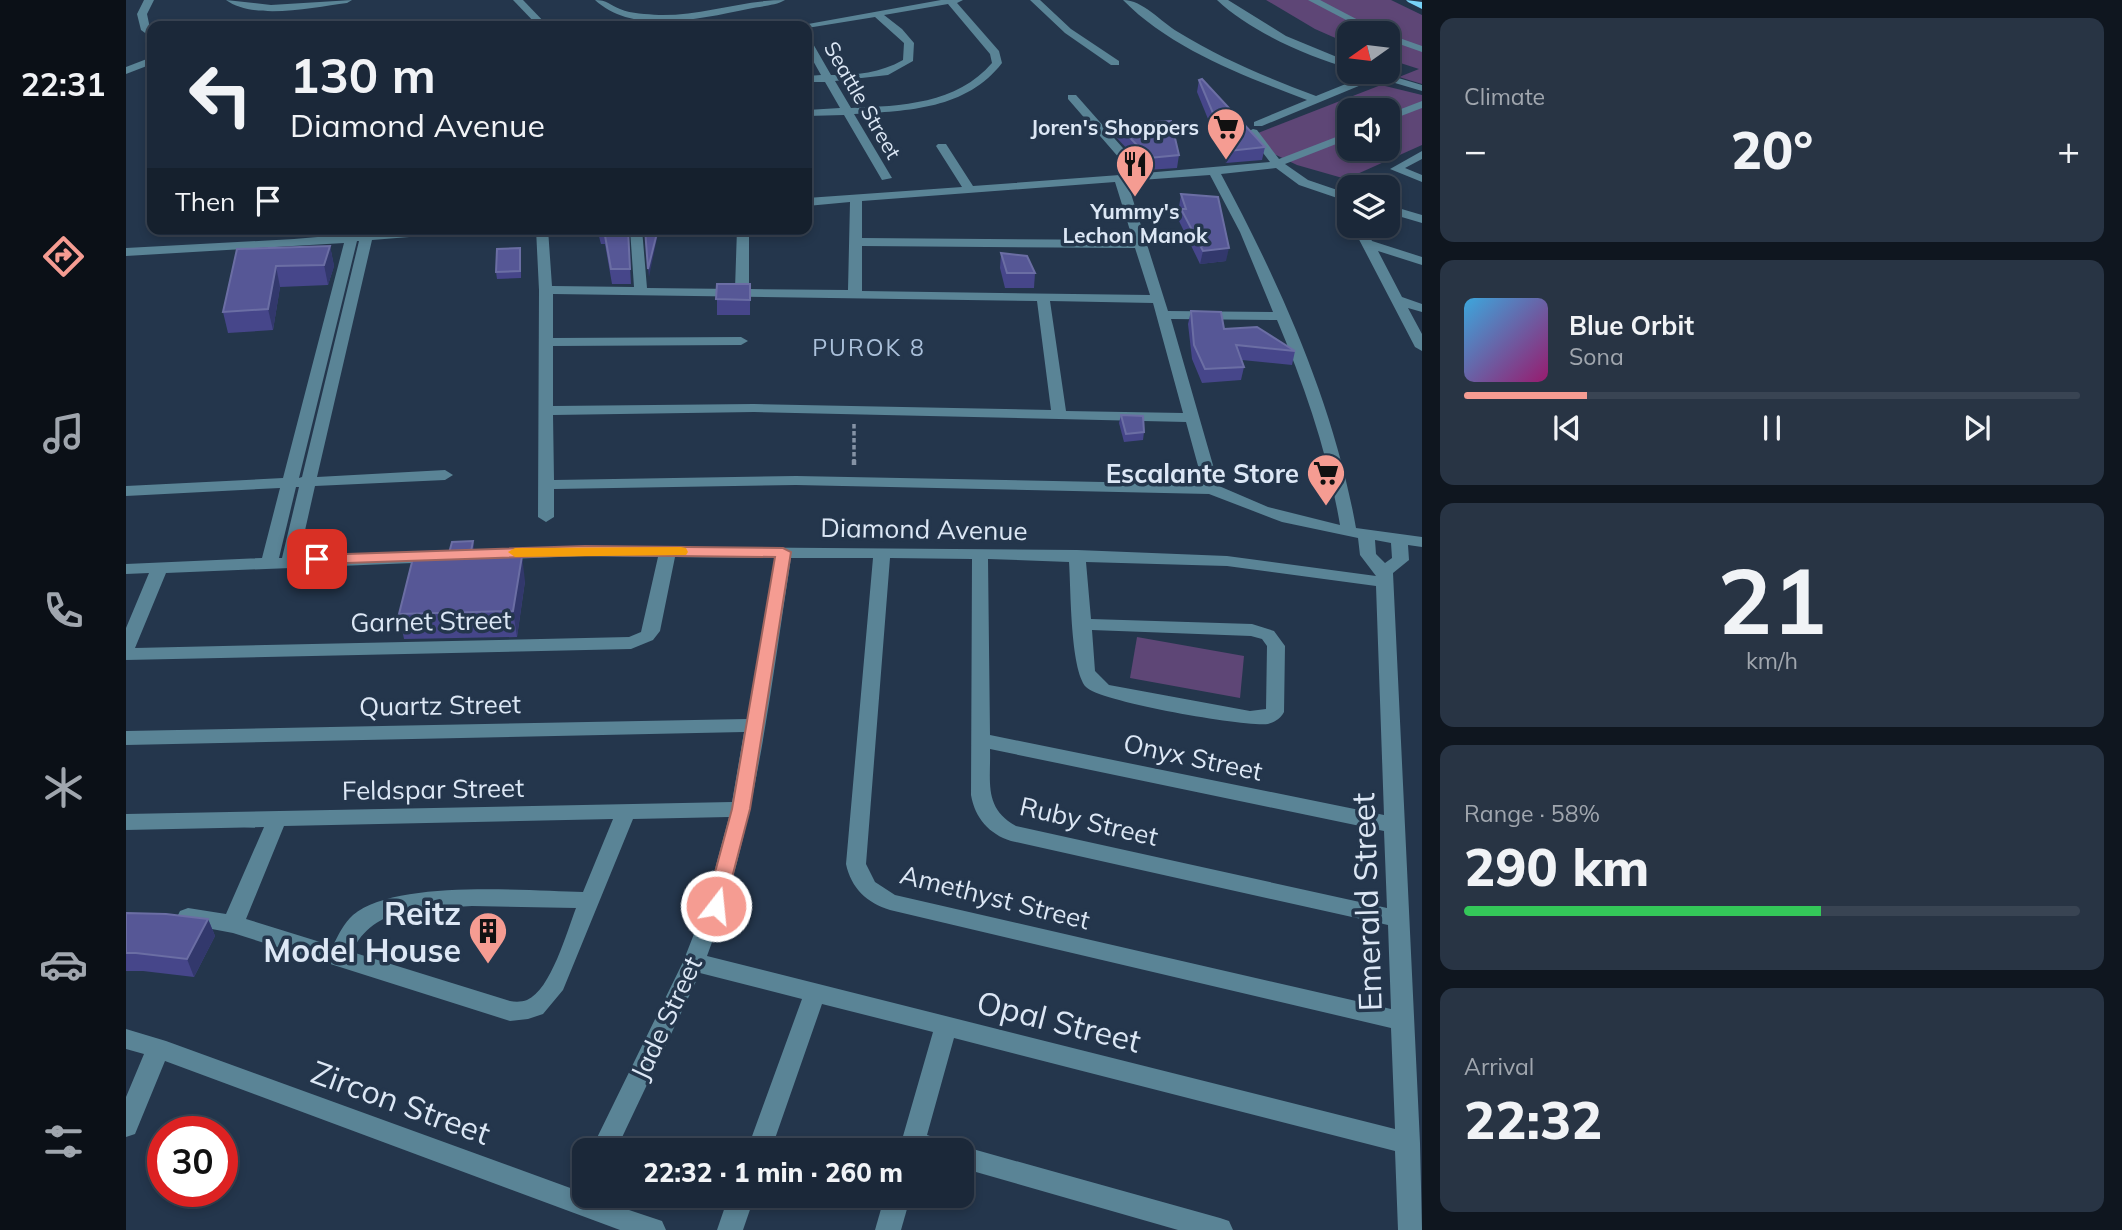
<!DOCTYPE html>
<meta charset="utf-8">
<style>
:root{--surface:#1b2839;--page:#283444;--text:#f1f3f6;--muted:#a0a6ae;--line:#394453;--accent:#f59c92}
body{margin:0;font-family:Mulish,sans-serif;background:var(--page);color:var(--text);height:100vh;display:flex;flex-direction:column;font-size:26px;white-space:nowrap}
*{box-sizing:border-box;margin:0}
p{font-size:23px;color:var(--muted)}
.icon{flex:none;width:38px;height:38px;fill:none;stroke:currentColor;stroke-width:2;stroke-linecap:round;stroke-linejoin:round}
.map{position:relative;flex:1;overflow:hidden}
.drawer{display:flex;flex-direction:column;gap:18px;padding:18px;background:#0f161f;width:700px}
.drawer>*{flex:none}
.hud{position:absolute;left:21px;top:21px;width:665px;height:214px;border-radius:14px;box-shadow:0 4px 10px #0003,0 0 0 2px var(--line);background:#1b2839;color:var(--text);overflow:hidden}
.needle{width:46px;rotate:256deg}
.controls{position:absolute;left:1211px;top:21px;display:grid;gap:14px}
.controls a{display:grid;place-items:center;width:63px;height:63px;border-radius:14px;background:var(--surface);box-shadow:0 4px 10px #0003,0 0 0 2px var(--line);font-size:35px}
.speed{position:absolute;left:21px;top:1116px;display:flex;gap:14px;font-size:35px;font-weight:700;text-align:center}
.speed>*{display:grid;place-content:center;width:91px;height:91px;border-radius:50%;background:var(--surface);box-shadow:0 4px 10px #0003,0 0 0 2px var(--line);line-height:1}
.speed .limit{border:10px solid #d22;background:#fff;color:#111}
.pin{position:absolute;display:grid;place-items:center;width:60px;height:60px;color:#fff;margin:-30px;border-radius:14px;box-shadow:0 4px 10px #0006}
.me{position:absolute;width:77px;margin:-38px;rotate:16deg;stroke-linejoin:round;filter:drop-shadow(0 0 5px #0008)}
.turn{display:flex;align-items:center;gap:24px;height:147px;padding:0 28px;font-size:32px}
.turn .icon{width:91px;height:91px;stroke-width:2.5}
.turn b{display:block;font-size:49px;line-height:60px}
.then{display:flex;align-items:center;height:66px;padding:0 28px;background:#0003;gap:14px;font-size:26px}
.big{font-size:52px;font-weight:800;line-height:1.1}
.drawer .tile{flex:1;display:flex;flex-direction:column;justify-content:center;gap:10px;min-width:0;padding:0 24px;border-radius:14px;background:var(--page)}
.drawer .dial{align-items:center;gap:0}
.dial b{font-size:91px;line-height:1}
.song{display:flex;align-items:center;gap:21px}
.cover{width:84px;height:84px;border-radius:10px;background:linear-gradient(135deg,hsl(200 70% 55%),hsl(320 70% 35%))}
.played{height:7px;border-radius:4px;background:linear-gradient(90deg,var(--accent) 20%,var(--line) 20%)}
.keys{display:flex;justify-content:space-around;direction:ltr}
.heat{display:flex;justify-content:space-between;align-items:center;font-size:38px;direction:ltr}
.charge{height:10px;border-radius:5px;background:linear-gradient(90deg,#34c759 58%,var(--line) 0)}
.trip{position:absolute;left:446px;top:1138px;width:402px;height:70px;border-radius:14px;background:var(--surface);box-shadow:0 4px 10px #0003,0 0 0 2px var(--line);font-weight:800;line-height:70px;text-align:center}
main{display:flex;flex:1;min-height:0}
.menu{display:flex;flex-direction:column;width:126px;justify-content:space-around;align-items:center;background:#0b1017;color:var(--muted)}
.menu .icon{width:49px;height:49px}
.menu .on{color:var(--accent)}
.menu b{font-size:32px;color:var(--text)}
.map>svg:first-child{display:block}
.green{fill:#5e4676;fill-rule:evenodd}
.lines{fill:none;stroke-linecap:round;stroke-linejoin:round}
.path-far1{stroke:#8593a5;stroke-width:3.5;stroke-dasharray:4.5 2.5;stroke-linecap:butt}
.path{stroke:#8593a5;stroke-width:4.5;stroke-dasharray:5 3.5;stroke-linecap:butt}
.minor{fill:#5a8496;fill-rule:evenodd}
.major{fill:#78d2f7;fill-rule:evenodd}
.wall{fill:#46468a}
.shaded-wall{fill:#32386c}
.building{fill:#565796;stroke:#6b6ea4;stroke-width:2}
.route{fill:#f59c92;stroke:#9f655f;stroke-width:2}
.slow{fill:#f59e0b}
.labels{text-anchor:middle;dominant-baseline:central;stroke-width:7;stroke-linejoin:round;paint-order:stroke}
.far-street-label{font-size:21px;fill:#dce7f5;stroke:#24364c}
.far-poi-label{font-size:21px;font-weight:bold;fill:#dce7f5;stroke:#24364c;text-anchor:end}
.far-neighbourhood-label{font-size:23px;letter-spacing:2px;fill:#abc1db;stroke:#24364c}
.poi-label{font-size:26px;font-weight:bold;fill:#dce7f5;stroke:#24364c;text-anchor:end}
.street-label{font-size:26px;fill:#dce7f5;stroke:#24364c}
.near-street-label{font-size:32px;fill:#dce7f5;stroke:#24364c}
.near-poi-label{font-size:32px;font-weight:bold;fill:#dce7f5;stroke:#24364c;text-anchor:end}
</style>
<main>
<nav class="menu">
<b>22:31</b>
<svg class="icon on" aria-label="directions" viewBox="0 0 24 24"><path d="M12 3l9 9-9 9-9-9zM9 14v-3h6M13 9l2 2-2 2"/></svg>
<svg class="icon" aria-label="music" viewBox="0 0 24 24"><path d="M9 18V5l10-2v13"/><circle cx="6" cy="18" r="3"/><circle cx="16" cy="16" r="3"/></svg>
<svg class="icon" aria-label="phone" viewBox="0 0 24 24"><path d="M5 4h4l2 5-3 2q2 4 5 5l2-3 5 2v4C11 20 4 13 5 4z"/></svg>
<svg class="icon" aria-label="climate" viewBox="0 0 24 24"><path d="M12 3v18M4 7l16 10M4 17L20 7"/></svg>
<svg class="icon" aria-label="car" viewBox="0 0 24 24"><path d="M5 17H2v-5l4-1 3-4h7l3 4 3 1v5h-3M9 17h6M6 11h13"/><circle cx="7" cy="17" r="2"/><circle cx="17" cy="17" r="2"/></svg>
<svg class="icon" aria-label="filters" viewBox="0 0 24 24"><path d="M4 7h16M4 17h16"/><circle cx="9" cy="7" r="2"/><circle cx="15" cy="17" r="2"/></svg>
</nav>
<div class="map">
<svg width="1296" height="1230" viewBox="0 0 1296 1230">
<rect width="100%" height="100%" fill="#24364c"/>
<g class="green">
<polygon points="1140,0 1265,0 1296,15 1296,84 1273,77 1293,69 1262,59 1262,33 1223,33 1223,44 1189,29"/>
<path d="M1255,85L1296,95V145L1220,179L1171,165L1148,154L1132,133ZM1223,110H1262V149H1223Z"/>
<polygon points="1011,637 1118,656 1114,698 1004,678"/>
</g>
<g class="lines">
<polyline class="path-far1" points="728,424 728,462"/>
<polyline class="path" points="728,460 728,468"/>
<g class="minor">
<polygon points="18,0 28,0 21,14 26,38 15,30 11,14"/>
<path d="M100,0L145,5L226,0L221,3C188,7 129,21 100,0Z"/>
<polygon points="387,0 397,0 422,26 412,26"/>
<path d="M469,0C481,0 484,5 494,9C506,14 520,14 533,15C575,16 616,0 659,0C649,6 634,6 622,9C576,18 508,36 469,0Z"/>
<path d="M815,0H837L831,3L873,51L876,63C841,109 782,111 728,114L766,178L756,180L718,115L681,116V110L714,108L699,82H681V76L695,75L681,50V39L686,42L705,75C731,75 754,73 777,60L778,43L749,17L681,28L671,26ZM822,4L864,54L866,63C831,104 775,106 725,108L709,81L762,75L787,61L788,43L776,29L758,15Z"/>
<polygon points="904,0 914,0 945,29 993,61 993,65 985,65 939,33"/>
<path d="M997,0C1017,0 1035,22 1052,32C1096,59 1142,78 1190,96L1242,75L1237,72H1252L1296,85V91L1252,78L1136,126H1128V122L1181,100C1118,76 1045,49 997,0Z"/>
<path d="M1091,0H1102L1160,36L1223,62V68C1182,57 1122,30 1091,0Z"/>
<polygon points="1182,0 1194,0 1257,33 1245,33"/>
<polygon points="1262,34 1296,46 1296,52 1262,40"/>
<polygon points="26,57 26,64 0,74 0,67"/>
<path d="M942,95H950L1019,173L1144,162L1121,132L1127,129L1131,130L1153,159L1223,132V139L1159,164L1182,180L1223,194V202L1173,185L1150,168L1095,174C1154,284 1208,404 1230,528L1296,537V547L1282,545L1283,560L1267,573L1294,1143L1296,1230H1272L1269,1151L828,1038L801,1135L822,1142L825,1150H773L807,1032L696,1004L645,1150H621L676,999L574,973L490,1150H465L557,962L579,906L603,817L507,819L437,990L417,1014L402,1019L384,1021L107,933L54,923L51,917L54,911L62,908L100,914L138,827L0,830V814L606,802L618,732L0,745V731L621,719L649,558L549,557L534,631L527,640L505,649L0,660V628L23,573L0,574V564L136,558L154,488L0,496V486L157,478L218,243L0,256V248L168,239L286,229H339L333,233L246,240L191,477L319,470L327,475L319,480L189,486L173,557L459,546L951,550L1101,556L1250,576L1234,555L1232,538L1156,522L1083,494L670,485L428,489V517L420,522L412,517L413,290L410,229H422L426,286L508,287L504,229H516L521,288L609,289L611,229H623V289L722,290L724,202L681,206V198L836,187L810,146L812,144H820L847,186L1007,174L942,99ZM1084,175L1114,232L1147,312L1042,311L1001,181ZM989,182L1007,240L736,238V201ZM231,241H233L176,477L173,478ZM736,246L1009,248L1024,295L736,291ZM427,294L911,301L925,410L628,404L427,406V346L615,345L622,341L615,337L427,338ZM924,301L1027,303L1057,413L940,411ZM1045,319L1151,320C1179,387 1202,454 1214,525L1142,507L1093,486ZM628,412L1060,422L1077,484L670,476L428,480L427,415ZM170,487H173L156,558H153ZM1249,540L1265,543L1266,558L1259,563L1250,554ZM459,556L532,557L515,632L503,637L9,648L40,573ZM665,558H747L720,864C725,888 741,903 764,910L1265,1028L1269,1129L581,956C630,829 644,692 665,558ZM764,558L846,559L845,795C849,818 863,834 885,841L1262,925L1265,1009L769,895L749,882L740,864ZM862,559L943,562C945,588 944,669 960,687C974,702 1119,727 1142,724C1149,722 1155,718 1158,712L1159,646L1148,631L1126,624L965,619L960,562L1101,566L1250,586L1258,815L864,735ZM966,630L1125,636L1136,639L1141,646L1140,709L1124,711L983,685L969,671ZM864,749L1258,831L1261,908L890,826C857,808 865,781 864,749ZM487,819L457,892C402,891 270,879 227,915C218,923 212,935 207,946L120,919L158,826ZM346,906L450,908C441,931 425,990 401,1000C396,1002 389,1002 384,1001L226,952C248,904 300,909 346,906Z"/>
<polygon points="1296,101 1296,108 1262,121 1262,114"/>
<polygon points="1296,151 1296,159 1279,168 1296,175 1296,182 1264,169"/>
<polygon points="1262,205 1296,215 1296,223 1262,213"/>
<polygon points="1226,226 1238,226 1246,241 1296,257 1296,265 1252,251 1276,297 1296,304 1296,312 1282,308 1296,334 1296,351 1289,347"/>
<polygon points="0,1029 40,1041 458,1193 458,1195 536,1221 540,1230 494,1230 39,1061 9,1134 0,1137 0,1097 18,1054 0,1049"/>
<polygon points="836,1146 1094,1218 1103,1221 1107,1230 1052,1230 836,1168 836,1150 827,1150"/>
<polygon points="603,1195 629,1195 617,1230 591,1230"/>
<polygon points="759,1195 785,1195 775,1230 749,1230"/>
</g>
<polygon class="major" points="1280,0 1296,2 1296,9 1282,2"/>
</g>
<g class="wall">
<polygon points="1073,80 1139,147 1136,160 1100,163 1071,92"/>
<polygon points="991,124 1053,155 1051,168 1021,170 989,136"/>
<polygon points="1055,194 1100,261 1074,264 1053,221 1055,212 1053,207"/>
<polygon points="471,229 502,229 505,284 486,284 479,244 475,244"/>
<polygon points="204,246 208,266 202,285 154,287 147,330 102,333 97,312 111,249"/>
<polygon points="875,253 909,273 908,288 879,288 874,268"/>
<polygon points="395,256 395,278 371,279 370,272"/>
<polygon points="591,284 624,299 624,315 591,315"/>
<polygon points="1065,311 1098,329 1169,351 1166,365 1116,360 1118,367 1115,380 1076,383 1066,359 1062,324"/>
<polygon points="995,415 1018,432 1017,440 998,442 993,423"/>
<polygon points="347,541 349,557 399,581 391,637 278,639 273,614 322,557"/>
<polygon points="0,913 82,919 89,936 68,977 17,971 0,971"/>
</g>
<g class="shaded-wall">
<polygon points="532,229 533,229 523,277 522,269"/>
<polygon points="204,246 208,266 202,285 198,265"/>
<polygon points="1103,248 1100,261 1074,264 1077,251"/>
<polygon points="150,266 154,287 147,330 142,309"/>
<polygon points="347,541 351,566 344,557"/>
<polygon points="396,556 399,581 391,637 387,611"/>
<polygon points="82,919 89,936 68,977 61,959"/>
</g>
<g class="building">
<polygon points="1076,79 1139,147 1103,151 1073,80"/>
<polygon points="1045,121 1053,155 1023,158 991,124"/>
<polygon points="1055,194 1092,197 1103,248 1077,251 1055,209 1060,209"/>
<polygon points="474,229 502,229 504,269 485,269 478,230"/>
<polygon points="519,229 532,229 522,269"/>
<polygon points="204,246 198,265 150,266 142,309 97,312 111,249"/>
<polygon points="394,248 394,271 370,272 371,249"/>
<polygon points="875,253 901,256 909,273 881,273"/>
<polygon points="591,284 624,284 624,300 590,299"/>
<polygon points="1065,311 1095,312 1098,329 1131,327 1169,351 1110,345 1118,367 1079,369 1068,345"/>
<polygon points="995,415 1017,416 1018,432 1000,434"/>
<polygon points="347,541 344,557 396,556 387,611 273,614 287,558 322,557 326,542"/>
<polygon points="0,913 40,914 82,919 61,959 10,953 0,953"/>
</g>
<polygon class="route" points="459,546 657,548 665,552 624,809 597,912 590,914 583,912 580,906 606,809 649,557 459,555 191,564 183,559 191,555"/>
<polygon class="slow" points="555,547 560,548 562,552 560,555 389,557 382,552 389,548"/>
<defs>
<g id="supermarket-pin" transform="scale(2.0125)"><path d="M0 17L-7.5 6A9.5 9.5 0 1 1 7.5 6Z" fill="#f59c92" stroke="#24364c"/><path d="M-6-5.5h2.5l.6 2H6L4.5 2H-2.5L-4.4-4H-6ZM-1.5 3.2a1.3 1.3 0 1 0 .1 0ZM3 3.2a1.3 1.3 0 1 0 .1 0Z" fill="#111"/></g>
<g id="restaurant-pin" transform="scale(2.0125)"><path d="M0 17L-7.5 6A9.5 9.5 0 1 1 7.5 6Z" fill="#f59c92" stroke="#24364c"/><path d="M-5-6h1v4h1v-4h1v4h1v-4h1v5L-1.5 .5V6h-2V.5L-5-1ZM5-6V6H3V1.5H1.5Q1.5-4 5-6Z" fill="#111"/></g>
<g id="building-pin" transform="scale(2.0125)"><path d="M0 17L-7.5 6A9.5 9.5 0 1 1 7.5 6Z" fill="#f59c92" stroke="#24364c"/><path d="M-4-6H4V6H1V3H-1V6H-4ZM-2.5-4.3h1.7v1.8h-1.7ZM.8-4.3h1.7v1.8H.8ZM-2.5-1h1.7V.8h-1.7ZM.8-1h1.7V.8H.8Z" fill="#111"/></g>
</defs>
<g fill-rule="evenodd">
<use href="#supermarket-pin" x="1100" y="127"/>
<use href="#restaurant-pin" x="1009" y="164"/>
<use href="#supermarket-pin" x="1200" y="473"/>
<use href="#building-pin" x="362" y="931"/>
</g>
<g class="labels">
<g class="far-street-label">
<text transform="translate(737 100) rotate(60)">Seattle Street</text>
</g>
<g class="far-poi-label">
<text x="1073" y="127">Joren's Shoppers</text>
<text x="1009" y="211" text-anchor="middle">Yummy's<tspan x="1009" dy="24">Lechon Manok</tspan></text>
</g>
<g class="far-neighbourhood-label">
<text x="743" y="347">PUROK 8</text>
</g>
<g class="poi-label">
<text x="1173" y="473">Escalante Store</text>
</g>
<g class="street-label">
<text transform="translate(798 529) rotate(1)">Diamond Avenue</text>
<text transform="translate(305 621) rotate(-1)">Garnet Street</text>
<text transform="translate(314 705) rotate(-1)">Quartz Street</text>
<text transform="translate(1067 757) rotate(12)">Onyx Street</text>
<text transform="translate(307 789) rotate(-1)">Feldspar Street</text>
<text transform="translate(963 821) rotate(13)">Ruby Street</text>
<text transform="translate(869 897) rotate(14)">Amethyst Street</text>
<text transform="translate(540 1018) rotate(-65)">Jade Street</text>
</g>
<g class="near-street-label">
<text transform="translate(1240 902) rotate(-92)">Emerald Street</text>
<text transform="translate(933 1021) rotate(14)">Opal Street</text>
<text transform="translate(275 1102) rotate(20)">Zircon Street</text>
</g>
<g class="near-poi-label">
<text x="335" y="913">Reitz<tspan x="335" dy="37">Model House</tspan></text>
</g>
</g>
</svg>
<div class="controls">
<a><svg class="needle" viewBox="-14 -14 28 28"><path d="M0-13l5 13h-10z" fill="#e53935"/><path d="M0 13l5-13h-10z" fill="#a0a6ae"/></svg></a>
<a><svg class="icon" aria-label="sound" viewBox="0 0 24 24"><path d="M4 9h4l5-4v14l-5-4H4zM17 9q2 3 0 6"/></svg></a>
<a><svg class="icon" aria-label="layers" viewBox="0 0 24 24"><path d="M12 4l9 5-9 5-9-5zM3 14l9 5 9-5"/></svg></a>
</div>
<div class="speed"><div class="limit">30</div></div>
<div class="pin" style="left:191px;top:559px;background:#d93025"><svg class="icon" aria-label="arrive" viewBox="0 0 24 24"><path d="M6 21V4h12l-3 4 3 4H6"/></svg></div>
<svg class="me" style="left:590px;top:906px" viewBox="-20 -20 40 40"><circle r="17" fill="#f59c92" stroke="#fff" stroke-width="3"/><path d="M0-11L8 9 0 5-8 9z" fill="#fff"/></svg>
<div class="trip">22:32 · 1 min · 260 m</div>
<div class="hud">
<div class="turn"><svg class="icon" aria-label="left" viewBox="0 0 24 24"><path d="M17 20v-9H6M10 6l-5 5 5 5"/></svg><div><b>130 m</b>Diamond Avenue</div></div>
<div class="then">Then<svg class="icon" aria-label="arrive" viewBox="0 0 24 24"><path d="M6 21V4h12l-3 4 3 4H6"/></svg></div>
</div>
</div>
<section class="drawer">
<div class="tile"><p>Climate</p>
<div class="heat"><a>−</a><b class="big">20°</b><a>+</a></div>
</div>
<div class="tile">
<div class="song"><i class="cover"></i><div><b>Blue Orbit</b><p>Sona</p></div></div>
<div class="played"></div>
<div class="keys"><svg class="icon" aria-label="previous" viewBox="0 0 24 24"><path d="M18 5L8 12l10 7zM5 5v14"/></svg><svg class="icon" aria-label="pause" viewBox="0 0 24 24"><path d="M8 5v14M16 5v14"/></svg><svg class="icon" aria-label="next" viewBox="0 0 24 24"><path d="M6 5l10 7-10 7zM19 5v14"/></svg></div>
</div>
<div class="tile dial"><b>21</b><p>km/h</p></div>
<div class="tile"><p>Range · 58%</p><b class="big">290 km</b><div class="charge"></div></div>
<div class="tile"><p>Arrival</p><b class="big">22:32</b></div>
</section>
</main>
